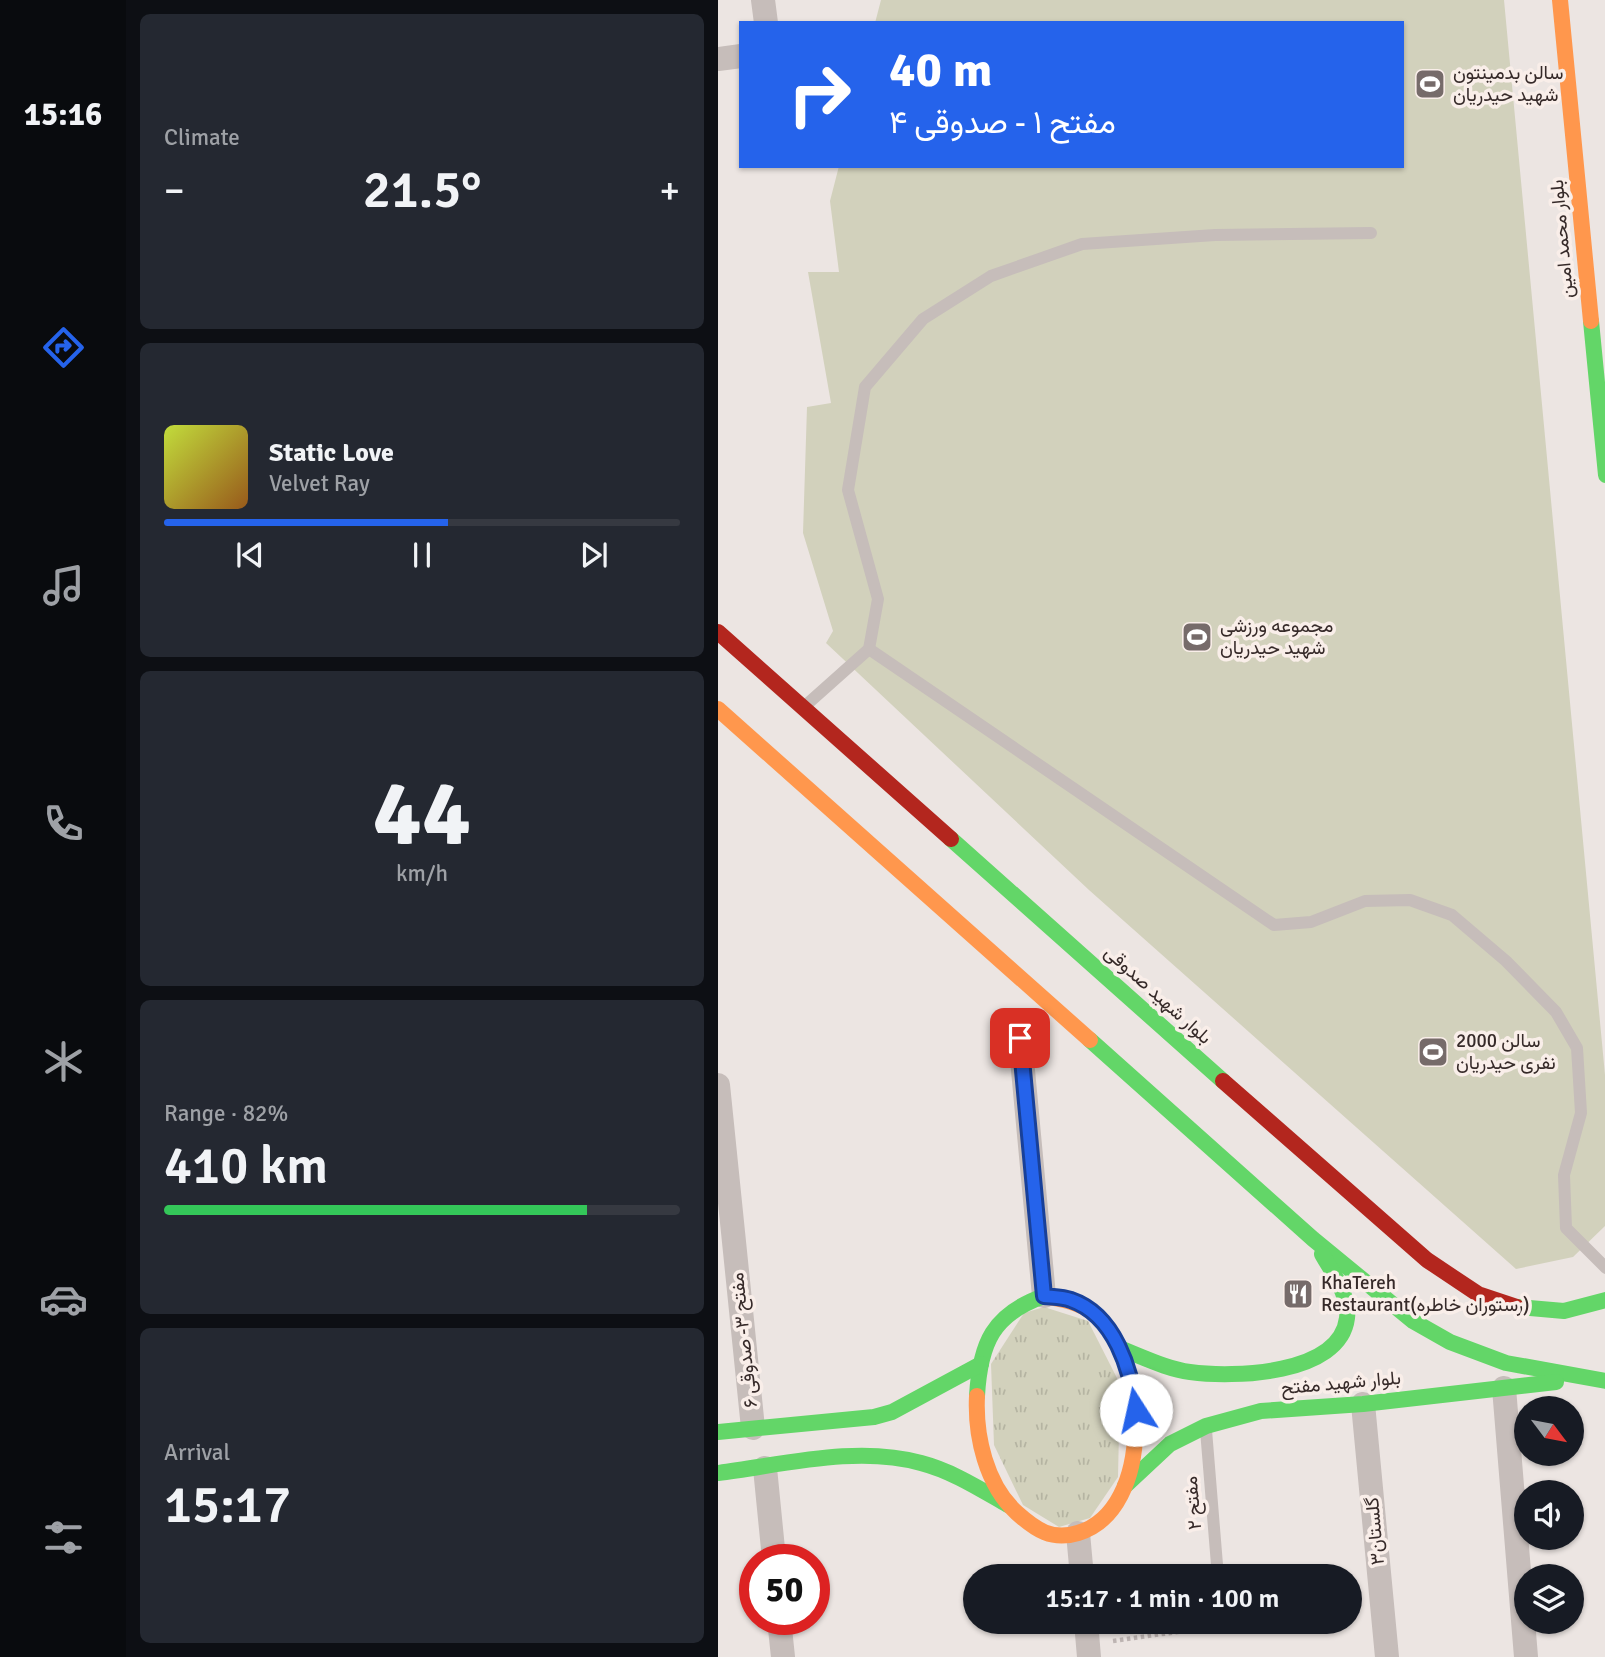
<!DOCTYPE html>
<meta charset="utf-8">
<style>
:root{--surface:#171b24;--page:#242831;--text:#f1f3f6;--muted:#9ea1a6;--line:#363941;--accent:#2563eb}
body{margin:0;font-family:Signika,Vazirmatn,sans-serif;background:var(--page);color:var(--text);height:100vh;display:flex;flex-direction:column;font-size:26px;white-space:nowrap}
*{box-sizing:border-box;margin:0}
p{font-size:23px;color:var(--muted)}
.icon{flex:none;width:38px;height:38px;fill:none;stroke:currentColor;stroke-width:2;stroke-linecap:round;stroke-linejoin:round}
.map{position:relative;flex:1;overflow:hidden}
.details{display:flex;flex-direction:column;gap:14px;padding:14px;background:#0d0f14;width:592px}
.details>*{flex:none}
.top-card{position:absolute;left:21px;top:21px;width:665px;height:147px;border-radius:0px;box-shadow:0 2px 5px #0004;background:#2563eb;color:#fff;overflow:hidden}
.needle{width:46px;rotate:122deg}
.fabs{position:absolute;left:796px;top:1396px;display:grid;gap:14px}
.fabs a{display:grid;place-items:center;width:70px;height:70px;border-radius:50%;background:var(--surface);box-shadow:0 2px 5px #0004;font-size:35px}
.speed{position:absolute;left:21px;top:1544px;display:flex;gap:14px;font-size:35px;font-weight:700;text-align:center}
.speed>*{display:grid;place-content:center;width:91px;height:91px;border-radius:50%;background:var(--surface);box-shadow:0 2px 5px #0004;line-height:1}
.speed .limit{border:10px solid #d22;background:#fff;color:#111}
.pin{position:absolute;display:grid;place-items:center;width:60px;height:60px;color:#fff;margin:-30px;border-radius:14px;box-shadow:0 4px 10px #0006}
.me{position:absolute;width:77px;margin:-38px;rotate:350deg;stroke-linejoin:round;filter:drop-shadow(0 0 5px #0008)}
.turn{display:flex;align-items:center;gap:24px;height:147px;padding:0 35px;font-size:32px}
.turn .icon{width:91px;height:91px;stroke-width:2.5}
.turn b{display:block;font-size:49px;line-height:60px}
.big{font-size:52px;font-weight:600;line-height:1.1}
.details .widget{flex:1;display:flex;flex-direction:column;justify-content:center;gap:10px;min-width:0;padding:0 24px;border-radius:10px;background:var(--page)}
.details .dial{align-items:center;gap:0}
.dial b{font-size:91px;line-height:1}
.song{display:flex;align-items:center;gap:21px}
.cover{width:84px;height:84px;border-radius:10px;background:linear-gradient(135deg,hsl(70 70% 55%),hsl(30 70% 35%))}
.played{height:7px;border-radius:4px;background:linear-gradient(90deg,var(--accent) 55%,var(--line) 55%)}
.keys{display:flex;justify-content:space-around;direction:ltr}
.heat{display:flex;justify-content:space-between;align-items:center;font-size:38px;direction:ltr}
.charge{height:10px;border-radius:5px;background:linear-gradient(90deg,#34c759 82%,var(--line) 0)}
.trip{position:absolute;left:245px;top:1564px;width:399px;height:70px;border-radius:35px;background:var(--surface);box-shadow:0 2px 5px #0004;font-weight:600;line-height:70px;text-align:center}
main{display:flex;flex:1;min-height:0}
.tab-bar{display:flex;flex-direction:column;width:126px;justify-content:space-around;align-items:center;background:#090b0e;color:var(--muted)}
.tab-bar .icon{width:49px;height:49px}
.tab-bar .current{color:var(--accent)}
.tab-bar b{font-size:32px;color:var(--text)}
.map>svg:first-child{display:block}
.grass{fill:url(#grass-tufts)}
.park{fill:#d2d1bc}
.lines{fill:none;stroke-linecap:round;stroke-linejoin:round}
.path{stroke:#beb5b3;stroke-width:4.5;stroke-dasharray:3.5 3.5;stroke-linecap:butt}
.lane{stroke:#c6bdba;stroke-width:12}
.street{stroke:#c6bdba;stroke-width:24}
.fast{stroke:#63d668;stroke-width:16}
.slow{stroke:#ff974d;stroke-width:16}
.jam{stroke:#b3261e;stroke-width:16}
.route-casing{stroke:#184099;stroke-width:18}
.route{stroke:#2563eb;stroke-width:12}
.labels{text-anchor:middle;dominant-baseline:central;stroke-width:7;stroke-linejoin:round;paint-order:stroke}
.poi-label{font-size:19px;fill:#362a29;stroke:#f9eee9;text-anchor:start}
.street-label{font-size:19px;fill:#362a29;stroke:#f9eee9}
</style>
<main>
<nav class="tab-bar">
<b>15:16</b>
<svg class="icon current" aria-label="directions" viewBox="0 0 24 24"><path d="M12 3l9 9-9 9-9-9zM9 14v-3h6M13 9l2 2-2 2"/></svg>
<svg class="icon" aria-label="music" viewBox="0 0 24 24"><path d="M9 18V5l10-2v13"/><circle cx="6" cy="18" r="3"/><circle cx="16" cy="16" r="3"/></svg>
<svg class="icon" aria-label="phone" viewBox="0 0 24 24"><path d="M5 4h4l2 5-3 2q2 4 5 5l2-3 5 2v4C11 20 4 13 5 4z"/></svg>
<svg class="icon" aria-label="climate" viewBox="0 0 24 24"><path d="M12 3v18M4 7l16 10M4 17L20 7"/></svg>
<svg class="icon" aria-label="car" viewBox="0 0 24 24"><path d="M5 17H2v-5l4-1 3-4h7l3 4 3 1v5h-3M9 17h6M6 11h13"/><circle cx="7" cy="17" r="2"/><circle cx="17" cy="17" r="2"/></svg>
<svg class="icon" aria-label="filters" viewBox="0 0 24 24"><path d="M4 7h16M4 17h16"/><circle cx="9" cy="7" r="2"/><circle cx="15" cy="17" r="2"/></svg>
</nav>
<section class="details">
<div class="widget"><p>Climate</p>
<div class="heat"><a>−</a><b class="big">21.5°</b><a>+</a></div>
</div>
<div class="widget">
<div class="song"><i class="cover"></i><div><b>Static Love</b><p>Velvet Ray</p></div></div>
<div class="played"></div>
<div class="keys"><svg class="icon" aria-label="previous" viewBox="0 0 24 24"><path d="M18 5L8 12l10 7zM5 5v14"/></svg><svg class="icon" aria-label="pause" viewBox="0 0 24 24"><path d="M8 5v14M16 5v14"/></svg><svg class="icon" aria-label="next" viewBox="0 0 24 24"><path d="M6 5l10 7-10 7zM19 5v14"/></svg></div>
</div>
<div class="widget dial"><b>44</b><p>km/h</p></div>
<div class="widget"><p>Range · 82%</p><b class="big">410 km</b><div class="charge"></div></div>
<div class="widget"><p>Arrival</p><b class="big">15:17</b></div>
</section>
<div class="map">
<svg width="888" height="1657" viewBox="0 0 888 1657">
<defs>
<pattern id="grass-tufts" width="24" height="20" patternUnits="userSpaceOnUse" patternTransform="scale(1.75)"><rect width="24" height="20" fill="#d2d1bc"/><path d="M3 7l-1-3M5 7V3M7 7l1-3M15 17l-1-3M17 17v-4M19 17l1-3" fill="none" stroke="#b5b4a2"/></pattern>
</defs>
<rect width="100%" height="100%" fill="#ece5e2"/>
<polygon class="grass" points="326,1307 370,1321 402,1384 400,1477 372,1518 341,1527 305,1505 276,1445 273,1364 306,1313"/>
<polygon class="park" points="163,0 786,0 887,1075 887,1226 855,1257 798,1269 371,890 108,643 115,631 85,533 89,407 113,403 90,272 121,272 112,201 121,166 684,166 684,23 157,23"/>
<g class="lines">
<polyline class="path" points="395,1641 487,1628"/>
<g class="lane">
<polyline points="151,649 556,925 593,922 647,901 692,900 734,915 788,961 838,1012 859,1048 863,1113 846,1175 848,1228 888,1268"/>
<polyline points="87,706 151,649 160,599 130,490 147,387 205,319 273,276 364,244 497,235 653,233"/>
<polyline points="488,1430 500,1577"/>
<polyline points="504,1622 504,1626"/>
</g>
<g class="street">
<polyline points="45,0 48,23"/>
<polyline points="0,59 23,56"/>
<polyline points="302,1038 326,1296"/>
<polyline points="0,1085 35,1428"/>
<polyline points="786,1388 808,1657"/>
<polyline points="645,1404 669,1657"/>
<polyline points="47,1468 56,1559"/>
<polyline points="360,1533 364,1577"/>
<polyline points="61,1619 65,1657"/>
<polyline points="368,1622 371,1657"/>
</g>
<g class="fast">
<polyline points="873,321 888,475"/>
<polyline points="233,839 505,1081"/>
<polyline points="372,1040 595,1239 695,1321 732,1342 788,1363 888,1381"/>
<polyline points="799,1307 846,1311 888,1300"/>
<path d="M401,1348C423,1356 448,1369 472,1372C515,1378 622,1375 629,1318C632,1296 614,1272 604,1254"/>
<path d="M259,1396C262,1343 275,1314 326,1296"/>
<polyline points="0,1432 156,1417 174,1412 263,1364"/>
<path d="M0,1473C64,1465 139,1445 203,1463C234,1471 262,1489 290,1505"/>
<polyline points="407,1486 452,1444 488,1426 543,1411 645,1404 838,1382"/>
</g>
<g class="slow">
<polyline points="842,0 873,321"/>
<polyline points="0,709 372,1040"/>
<path d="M259,1396C257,1436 268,1485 299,1513C318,1530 334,1541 360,1533C437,1510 431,1357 375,1313C361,1302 344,1299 326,1296"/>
</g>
<g class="jam">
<polyline points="0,632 233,839"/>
<polyline points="505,1081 709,1260 760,1294 799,1307"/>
</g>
</g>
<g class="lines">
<g class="route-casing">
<path id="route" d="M302,1038L326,1296C335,1297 345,1297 353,1300C397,1315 413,1370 418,1410"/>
</g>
<use href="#route" class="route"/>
</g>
<defs>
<g id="stadium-square" transform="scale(1.575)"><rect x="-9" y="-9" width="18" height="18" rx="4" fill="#766b6a" stroke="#f9eee9"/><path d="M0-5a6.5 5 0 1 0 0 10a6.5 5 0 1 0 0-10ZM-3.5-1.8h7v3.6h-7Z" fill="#fff"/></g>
<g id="restaurant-square" transform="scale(1.575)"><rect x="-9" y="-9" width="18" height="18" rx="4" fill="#766b6a" stroke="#f9eee9"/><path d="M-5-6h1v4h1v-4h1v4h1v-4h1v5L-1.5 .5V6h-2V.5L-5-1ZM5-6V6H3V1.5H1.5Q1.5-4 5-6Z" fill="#fff"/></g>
</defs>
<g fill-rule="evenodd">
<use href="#stadium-square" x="712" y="84"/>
<use href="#stadium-square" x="479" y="637"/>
<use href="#stadium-square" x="715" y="1052"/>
<use href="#restaurant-square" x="580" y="1294"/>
</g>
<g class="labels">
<g class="poi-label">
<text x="735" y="73">سالن بدمینتون<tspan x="735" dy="22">شهید حیدریان</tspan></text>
<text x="502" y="626">مجموعه ورزشی<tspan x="502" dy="22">شهید حیدریان</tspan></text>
<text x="738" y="1041">سالن 2000<tspan x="738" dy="22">نفری حیدریان</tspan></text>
<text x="603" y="1283">KhaTereh<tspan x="603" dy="22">Restaurant(رستوران خاطره)</tspan></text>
</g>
<g class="street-label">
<text transform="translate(844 239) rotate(-95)">بلوار محمد امین</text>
<text transform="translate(440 995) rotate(42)">بلوار شهید صدوقی</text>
<text transform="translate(26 1340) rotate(-96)">مفتح ۳- صدوقی ۶</text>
<text transform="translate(623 1383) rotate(-5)">بلوار شهید مفتح</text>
<text transform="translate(475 1503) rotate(-95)">مفتح ۲</text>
<text transform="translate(657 1531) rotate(-95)">گلستان۳</text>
</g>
</g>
</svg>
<div class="fabs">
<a><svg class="needle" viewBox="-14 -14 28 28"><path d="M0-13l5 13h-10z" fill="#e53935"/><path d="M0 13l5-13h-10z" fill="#9ea1a6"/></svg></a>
<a><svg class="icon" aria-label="sound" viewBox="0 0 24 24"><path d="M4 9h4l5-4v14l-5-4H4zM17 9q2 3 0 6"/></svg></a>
<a><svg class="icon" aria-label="layers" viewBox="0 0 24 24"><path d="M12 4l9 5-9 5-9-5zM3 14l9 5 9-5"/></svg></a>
</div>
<div class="speed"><div class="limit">50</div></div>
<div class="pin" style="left:302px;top:1038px;background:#d93025"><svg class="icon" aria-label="arrive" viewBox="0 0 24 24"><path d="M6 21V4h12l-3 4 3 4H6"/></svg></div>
<svg class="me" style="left:418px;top:1410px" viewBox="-20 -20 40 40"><circle r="19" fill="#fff"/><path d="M0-13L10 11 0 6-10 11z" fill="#2563eb"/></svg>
<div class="trip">15:17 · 1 min · 100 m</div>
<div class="top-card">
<div class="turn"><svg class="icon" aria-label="right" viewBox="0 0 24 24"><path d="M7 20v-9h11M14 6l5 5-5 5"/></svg><div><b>40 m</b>مفتح ۱ - صدوقی ۴</div></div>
</div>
</div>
</main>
